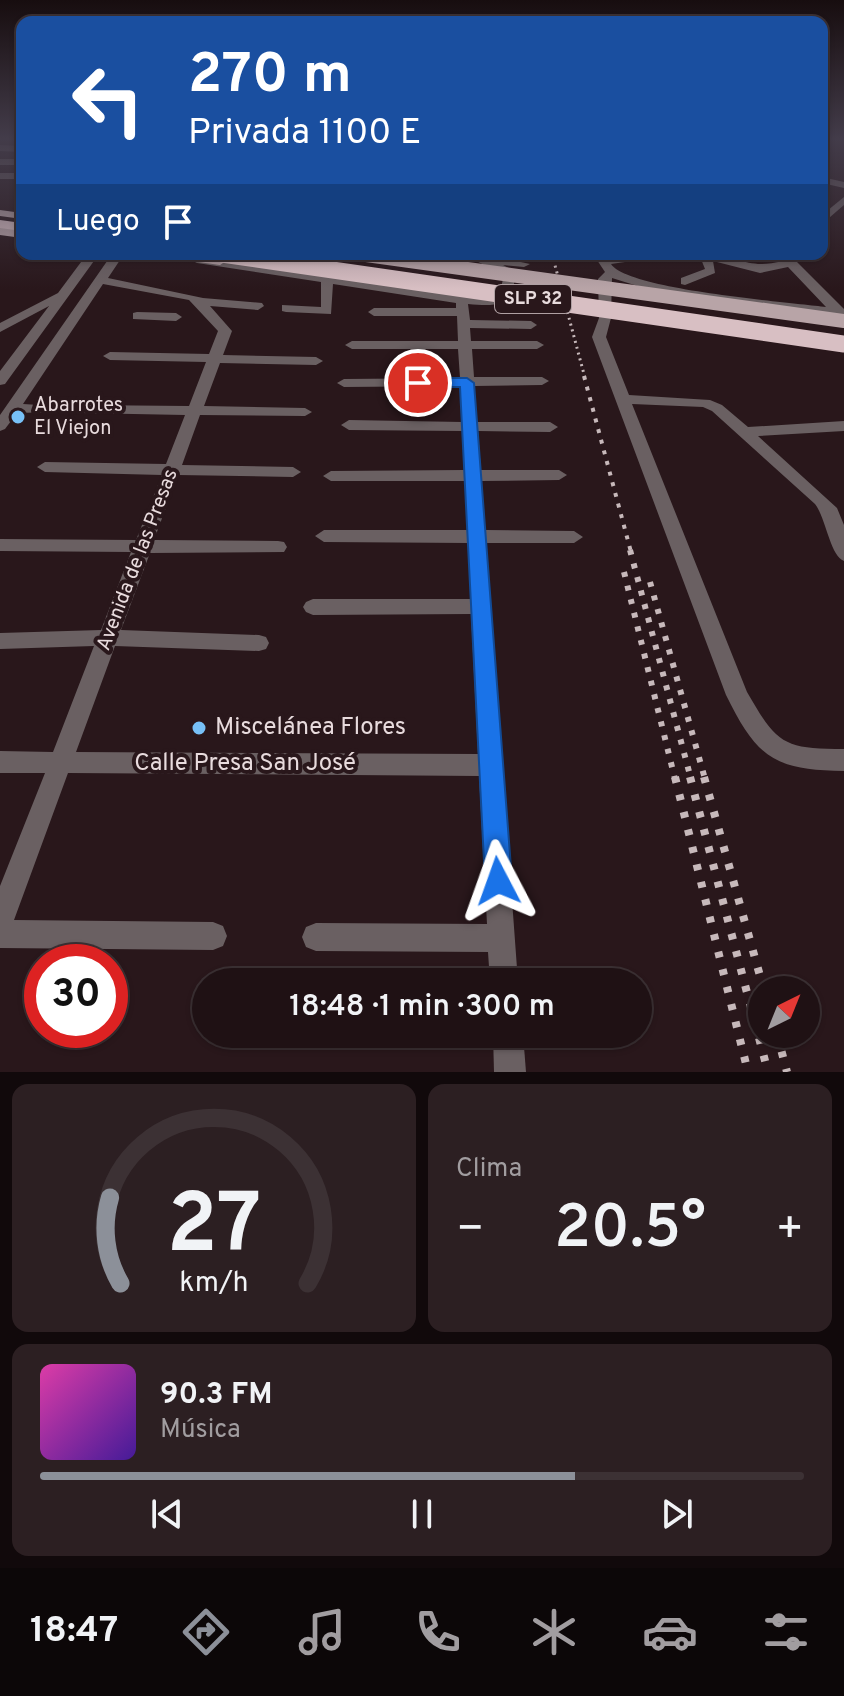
<!DOCTYPE html>
<html lang="es">
<meta charset="utf-8">
<style>
:root{--surface:#1f1114;--page:#2c1f22;--text:#f1f3f6;--muted:#a19da0;--line:#3c3134;--accent:#8c9099}
body{margin:0;font-family:Overpass,sans-serif;background:var(--page);color:var(--text);height:100vh;display:flex;flex-direction:column;font-size:30px;white-space:nowrap}
*{box-sizing:border-box;margin:0}
p{font-size:26px;color:var(--muted)}
.icon{flex:none;width:44px;height:44px;fill:none;stroke:currentColor;stroke-width:2;stroke-linecap:round;stroke-linejoin:round}
.map{position:relative;height:1072px;overflow:hidden}
.side{display:flex;flex-direction:column;gap:12px;padding:12px;background:#11090b;flex:1}
.side>*{flex:none}
.top-card{position:absolute;left:16px;top:16px;width:812px;height:244px;border-radius:16px;box-shadow:0 2px 6px #0004,0 0 0 2px var(--line);background:#1a4fa0;color:#fff;overflow:hidden}
.needle{width:52px;rotate:43deg}
.controls{position:absolute;left:748px;top:976px;display:grid;gap:16px}
.controls a{display:grid;place-items:center;width:72px;height:72px;border-radius:50%;background:var(--surface);box-shadow:0 2px 6px #0004,0 0 0 2px var(--line);font-size:40px}
.speed{position:absolute;left:24px;top:944px;display:flex;gap:16px;font-size:40px;font-weight:700;text-align:center}
.speed>*{display:grid;place-content:center;width:104px;height:104px;border-radius:50%;background:var(--surface);box-shadow:0 2px 6px #0004,0 0 0 2px var(--line);line-height:1}
.speed .limit{border:12px solid #d22;background:#fff;color:#111}
.pin{position:absolute;display:grid;place-items:center;width:68px;height:68px;color:#fff;margin:-34px;border:4px solid #fff;border-radius:50%;box-shadow:0 2px 8px #0007}
.me{position:absolute;width:88px;margin:-44px;rotate:356deg;stroke-linejoin:round;filter:drop-shadow(0 0 6px #0008)}
.turn{display:flex;align-items:center;gap:28px;height:168px;padding:0 40px;font-size:36px}
.turn .icon{width:104px;height:104px;stroke-width:2.5}
.turn b{display:block;font-size:56px;line-height:68px}
.then{display:flex;align-items:center;height:76px;padding:0 40px;background:#0003;gap:16px;font-size:30px}
.big{font-size:60px;font-weight:600;line-height:1.1}
.side .card{flex:1;display:flex;flex-direction:column;justify-content:center;gap:12px;min-width:0;padding:0 28px;border-radius:16px;background:var(--page)}
.side .dial{align-items:center;gap:0}
.dial svg{height:208px;overflow:visible;fill:none;stroke:var(--line);stroke-width:7;stroke-linecap:round;text-anchor:middle}
.dial text{fill:var(--text);stroke:none}
.song{display:flex;align-items:center;gap:24px}
.cover{width:96px;height:96px;border-radius:12px;background:linear-gradient(135deg,hsl(320 70% 55%),hsl(260 70% 35%))}
.played{height:8px;border-radius:4px;background:linear-gradient(90deg,var(--accent) 70%,var(--line) 70%)}
.keys{display:flex;justify-content:space-around;direction:ltr}
.heat{display:flex;justify-content:space-between;align-items:center;font-size:44px;direction:ltr}
.side .tiles{flex:1;display:grid;gap:12px;grid-template-columns:1fr 1fr}
.card:last-child{grid-column:span 2}
.trip{position:absolute;left:192px;top:968px;width:460px;height:80px;border-radius:40px;background:var(--surface);box-shadow:0 2px 6px #0004,0 0 0 2px var(--line);font-weight:600;line-height:80px;text-align:center}
.tab-bar{display:flex;height:128px;justify-content:space-around;align-items:center;background:#0c0708;color:var(--muted)}
.tab-bar .icon{width:56px;height:56px}
.tab-bar .selected{color:var(--accent)}
.tab-bar b{font-size:36px;color:var(--text)}
.map>svg:first-child{display:block}
.lines{fill:none;stroke-linecap:round;stroke-linejoin:round}
.minor{fill:#6a6062;fill-rule:evenodd}
.major{fill:#b8a4a7;fill-rule:evenodd}
.highway{fill:#d8bfc3;fill-rule:evenodd}
.rail-far3{stroke:#c7b9bb;stroke-width:3;stroke-dasharray:2 4;stroke-linecap:butt}
.rail-far2{stroke:#c7b9bb;stroke-width:4;stroke-dasharray:4 7;stroke-linecap:butt}
.rail-far1{stroke:#c7b9bb;stroke-width:6;stroke-dasharray:5 9;stroke-linecap:butt}
.rail{stroke:#c7b9bb;stroke-width:8;stroke-dasharray:6 12;stroke-linecap:butt}
.major-bridge{stroke:#b8a4a7;stroke-width:14}
.highway-bridge{stroke:#d8bfc3;stroke-width:17}
.route{fill:#1a73e8;stroke:#114b97;stroke-width:2}
.poi-dot{fill:#77c0f7;stroke:#29171b;stroke-width:3}
.labels{text-anchor:middle;dominant-baseline:central;stroke-width:8;stroke-linejoin:round;paint-order:stroke}
.shield{fill:#29171b;stroke:#afa0a3;stroke-width:2}
.shield-label{font-size:18px;font-weight:bold;fill:#e8dbdd}
.poi-label{font-size:20px;fill:#e8dbdd;stroke:#29171b;text-anchor:start}
.street-label{font-size:20px;fill:#e8dbdd;stroke:#29171b}
.near-poi-label{font-size:24px;fill:#e8dbdd;stroke:#29171b;text-anchor:start}
.near-street-label{font-size:24px;fill:#e8dbdd;stroke:#29171b}
</style>
<div class="map">
<svg width="844" height="1072" viewBox="0 0 844 1072">
<rect width="100%" height="100%" fill="#29171b"/>
<g class="lines">
<g class="minor">
<polygon points="0,145 22,146 22,152 0,151"/>
<rect x="0" y="159" width="22" height="6"/>
<rect x="0" y="173" width="22" height="6"/>
<polygon points="822,177 844,182 844,188 822,183"/>
<polygon points="844,197 844,205 822,224 822,215"/>
<polygon points="87,254 99,254 5,384 0,385 0,371 49,306 0,332 0,323 58,293"/>
<path d="M112,254H124L108,278L203,298L262,303L264,306L258,310L210,306L232,331L223,355L316,357L323,361L316,365L220,363L204,406L305,408L312,412L305,416L200,415L182,465L293,467L301,472L293,477L178,475L154,540L278,541L284,542L287,547L284,552L150,553L121,630L259,635L266,637L269,643L266,649L259,651L115,646L76,752L478,754L471,614L313,615L306,612L303,607L306,602L313,599H471L468,543L324,542L315,536L324,530H467L465,481H331L323,476L331,471L464,470L462,431L349,430L341,425L349,420L462,422L460,386L344,387L337,383L344,379L460,378L458,349H352L345,345L352,341H458L457,316H374L368,312L374,308H456V303L333,284L331,314L286,312L282,311V305L321,307V282L197,263L191,260L197,257L490,298L500,293L504,274L476,261L444,254H484L530,264L524,267L503,265L516,272C512,306 500,307 468,304L470,320L531,321L537,325L531,329L470,328L471,341H537L544,345L537,349H472L474,377H542L549,381L542,385L474,386L477,422H550L558,427L550,432L478,431L481,470H559L567,475L559,480L481,481L485,530L574,531L583,537L574,543H486L518,982H490L488,952L316,951L306,947L302,937L306,927L316,923L487,924L479,776L68,773L14,920L213,922L223,926L227,936L223,946L213,950L0,948V886L45,773H0V751L53,752L94,646L0,649V633L101,630L131,552L0,551V539L136,540L162,475L45,472L37,467L45,462L166,464L185,415L81,413L74,409L81,405L189,406L206,362L110,360L103,356L110,352L209,354L218,331L189,300L103,284L23,404L55,406V412L17,413L5,429L0,431V415Z"/>
<path d="M593,254H605L607,258C640,253 675,252 709,254C741,256 747,270 783,261L782,254H794L793,258L844,309V317L660,293L612,278L611,318L606,337L629,395L710,400L722,405L748,427L844,421V431L758,436L837,508L844,525V561C830,556 826,518 815,504L712,411L703,407L632,404L747,692C777,744 783,749 844,749V771C774,770 757,758 726,695L592,337L599,318L598,279L605,272ZM653,258L701,259L705,269L681,278V284L685,285L715,273L713,261L760,273L788,267L826,307C789,302 628,290 611,264Z"/>
<polygon points="137,312 176,313 182,317 176,321 133,319 133,313"/>
<polygon points="493,1034 523,1034 526,1072 494,1072"/>
</g>
<g class="major">
<polygon points="0,210 22,213 22,219 0,216"/>
<polygon points="0,227 22,230 22,238 0,235"/>
<polygon points="163,254 196,254 226,261 220,265 169,258"/>
</g>
<polygon class="highway" points="0,220 22,223 22,231 0,228"/>
<polyline class="rail-far3" points="552,254 585,378"/>
<polyline class="rail-far2" points="584,376 631,552"/>
<g class="rail-far1">
<polyline points="630,550 691,779"/>
<polyline points="624,572 675,779"/>
<polyline points="650,582 705,779"/>
</g>
<g class="rail">
<polyline points="675,777 748,1072"/>
<polyline points="690,777 768,1072"/>
<polyline points="704,777 764,990"/>
<polyline points="777,1034 787,1072"/>
</g>
<polyline class="major-bridge" points="359,254 844,321"/>
<polyline class="highway-bridge" points="222,254 844,344"/>
</g>
<linearGradient id="sky" x2="0" y2="1"><stop stop-color="#170d0f"/><stop offset="0.48" stop-color="#433c4a"/><stop offset="1" stop-color="#433c4a" stop-opacity="0"/></linearGradient>
<rect width="844" height="289" fill="url(#sky)"/>
<polygon class="route" points="467,378 474,383 512,881 508,890 498,894 489,890 485,881 460,387 418,387 410,383 418,378"/>
<g class="poi-dot">
<circle cx="18" cy="417" r="8"/>
<circle cx="199" cy="728" r="8"/>
</g>
<g class="labels">
<rect class="shield" x="495" y="285" width="76" height="28" rx="6"/>
<g class="shield-label">
<text x="533" y="299">SLP 32</text>
</g>
<g class="poi-label">
<text x="34" y="406">Abarrotes<tspan x="34" dy="23">El Viejon</tspan></text>
</g>
<g class="street-label">
<text transform="translate(138 560) rotate(-69)">Avenida de las Presas</text>
</g>
<g class="near-poi-label">
<text x="215" y="728">Miscelánea Flores</text>
</g>
<g class="near-street-label">
<text x="245" y="764">Calle Presa San José</text>
</g>
</g>
</svg>
<div class="controls">
<a><svg class="needle" viewBox="-14 -14 28 28"><path d="M0-13l5 13h-10z" fill="#e53935"/><path d="M0 13l5-13h-10z" fill="#a19da0"/></svg></a>
</div>
<div class="speed"><div class="limit">30</div></div>
<div class="pin" style="left:418px;top:383px;background:#d93025"><svg class="icon" aria-label="arrive" viewBox="0 0 24 24"><path d="M6 21V4h12l-3 4 3 4H6"/></svg></div>
<svg class="me" style="left:498px;top:881px" viewBox="-20 -20 40 40"><path d="M0-17L14 15 0 8-14 15z" fill="#1a73e8" stroke="#fff" stroke-width="4"/></svg>
<div class="trip">18:48 · 1 min · 300 m</div>
<div class="top-card">
<div class="turn"><svg class="icon" aria-label="left" viewBox="0 0 24 24"><path d="M17 20v-9H6M10 6l-5 5 5 5"/></svg><div><b>270 m</b>Privada 1100 E</div></div>
<div class="then">Luego<svg class="icon" aria-label="arrive" viewBox="0 0 24 24"><path d="M6 21V4h12l-3 4 3 4H6"/></svg></div>
</div>
</div>
<section class="side">
<div class="tiles">
<div class="card dial"><svg viewBox="0 0 100 80">
<path d="M14 69A42 42 0 1 1 86 69"/>
<path d="M14 69A42 42 0 0 1 10 36" stroke="#8c9099"/>
<text x="50" y="56" font-size="32" font-weight="700">27</text>
<text x="50" y="72" font-size="11">km/h</text>
</svg></div>
<div class="card"><p>Clima</p>
<div class="heat"><a>−</a><b class="big">20.5°</b><a>+</a></div>
</div>
<div class="card">
<div class="song"><i class="cover"></i><div><b>90.3 FM</b><p>Música</p></div></div>
<div class="played"></div>
<div class="keys"><svg class="icon" aria-label="previous" viewBox="0 0 24 24"><path d="M18 5L8 12l10 7zM5 5v14"/></svg><svg class="icon" aria-label="pause" viewBox="0 0 24 24"><path d="M8 5v14M16 5v14"/></svg><svg class="icon" aria-label="next" viewBox="0 0 24 24"><path d="M6 5l10 7-10 7zM19 5v14"/></svg></div>
</div>
</div>
</section>
<nav class="tab-bar">
<b>18:47</b>
<svg class="icon selected" aria-label="directions" viewBox="0 0 24 24"><path d="M12 3l9 9-9 9-9-9zM9 14v-3h6M13 9l2 2-2 2"/></svg>
<svg class="icon" aria-label="music" viewBox="0 0 24 24"><path d="M9 18V5l10-2v13"/><circle cx="6" cy="18" r="3"/><circle cx="16" cy="16" r="3"/></svg>
<svg class="icon" aria-label="phone" viewBox="0 0 24 24"><path d="M5 4h4l2 5-3 2q2 4 5 5l2-3 5 2v4C11 20 4 13 5 4z"/></svg>
<svg class="icon" aria-label="climate" viewBox="0 0 24 24"><path d="M12 3v18M4 7l16 10M4 17L20 7"/></svg>
<svg class="icon" aria-label="car" viewBox="0 0 24 24"><path d="M5 17H2v-5l4-1 3-4h7l3 4 3 1v5h-3M9 17h6M6 11h13"/><circle cx="7" cy="17" r="2"/><circle cx="17" cy="17" r="2"/></svg>
<svg class="icon" aria-label="filters" viewBox="0 0 24 24"><path d="M4 7h16M4 17h16"/><circle cx="9" cy="7" r="2"/><circle cx="15" cy="17" r="2"/></svg>
</nav>
